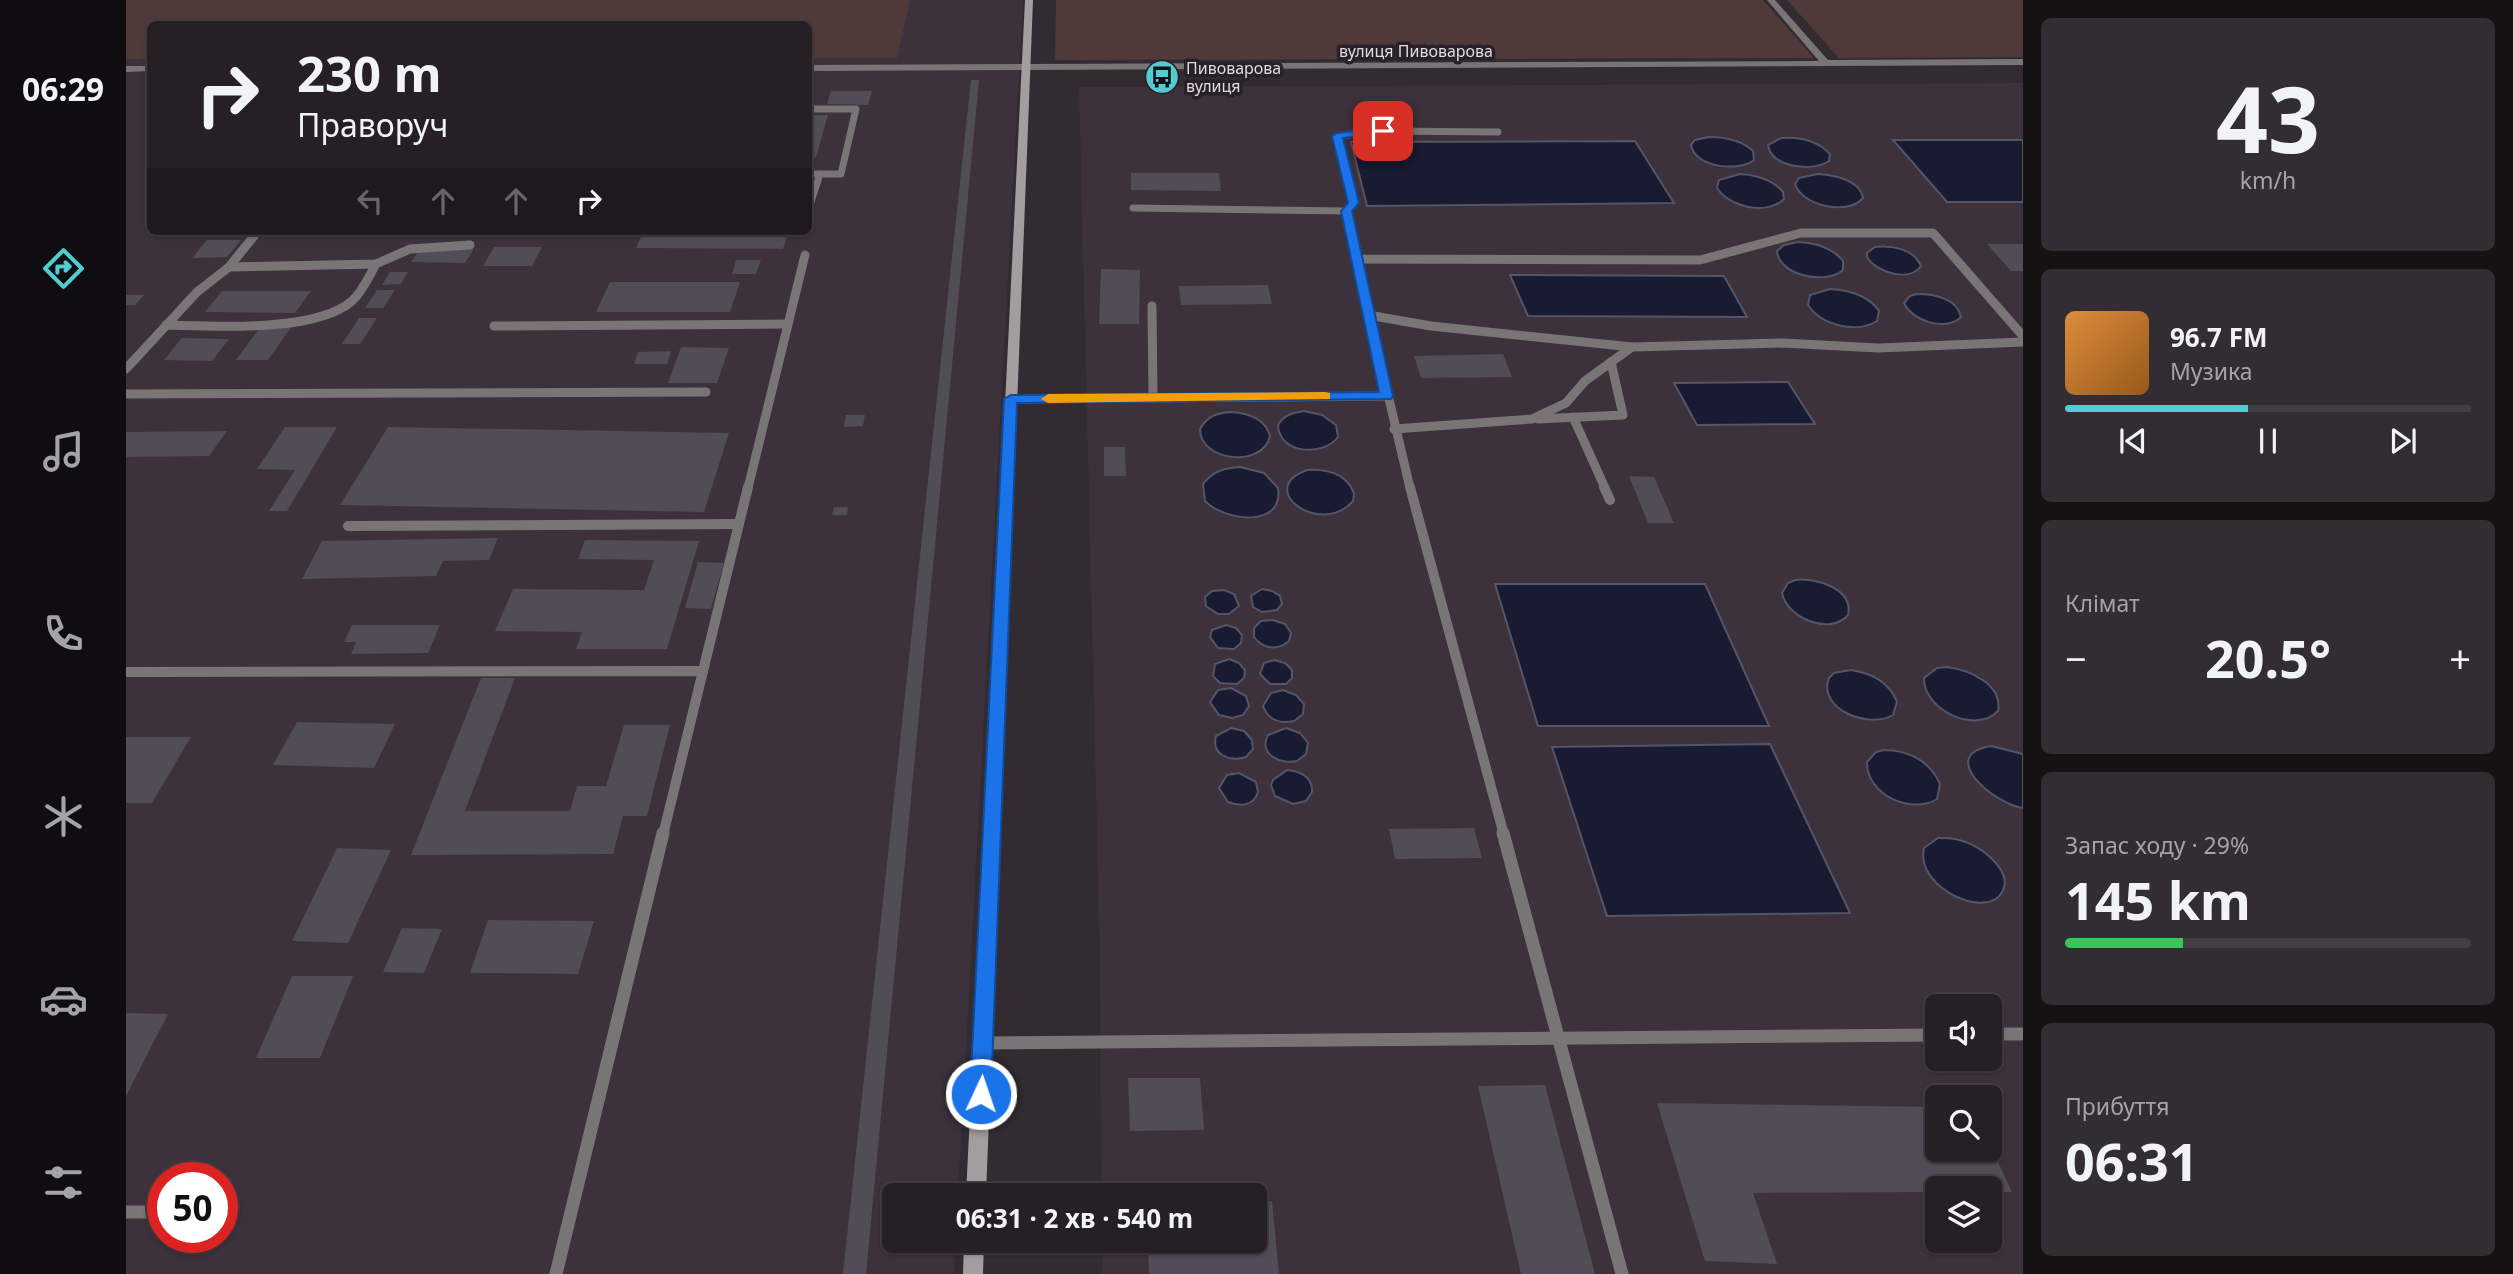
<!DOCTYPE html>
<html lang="uk">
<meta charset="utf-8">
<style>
:root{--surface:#262025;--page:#322d32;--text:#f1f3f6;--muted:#a4a3a7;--line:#423e42;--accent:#51ccd2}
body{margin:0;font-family:"Noto Sans",sans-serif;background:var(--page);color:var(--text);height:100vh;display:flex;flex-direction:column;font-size:26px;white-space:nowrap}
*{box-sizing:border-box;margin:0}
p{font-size:23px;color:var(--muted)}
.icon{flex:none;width:38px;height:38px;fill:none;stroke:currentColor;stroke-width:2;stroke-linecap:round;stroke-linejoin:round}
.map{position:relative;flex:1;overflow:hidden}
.side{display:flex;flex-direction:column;gap:18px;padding:18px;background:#151214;width:490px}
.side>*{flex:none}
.guide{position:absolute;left:21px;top:21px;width:665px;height:214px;border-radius:10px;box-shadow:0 2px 5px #0004,0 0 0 2px var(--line);background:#262025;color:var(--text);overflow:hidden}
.controls{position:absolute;left:1799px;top:994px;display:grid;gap:14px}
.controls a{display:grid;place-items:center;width:77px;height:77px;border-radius:10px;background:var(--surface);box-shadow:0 2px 5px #0004,0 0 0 2px var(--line);font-size:35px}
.speed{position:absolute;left:21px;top:1162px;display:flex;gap:14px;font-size:35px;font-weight:700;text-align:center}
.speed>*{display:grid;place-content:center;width:91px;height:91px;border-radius:50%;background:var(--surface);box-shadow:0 2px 5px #0004,0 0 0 2px var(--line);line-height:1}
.speed .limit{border:10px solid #d22;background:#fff;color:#111}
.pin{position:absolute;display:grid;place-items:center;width:60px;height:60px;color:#fff;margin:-30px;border-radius:14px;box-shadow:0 4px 10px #0006}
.me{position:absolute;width:77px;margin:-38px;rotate:3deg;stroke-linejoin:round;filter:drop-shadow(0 0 5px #0008)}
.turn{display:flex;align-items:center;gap:24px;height:147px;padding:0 35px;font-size:32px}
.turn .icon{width:91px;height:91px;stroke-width:2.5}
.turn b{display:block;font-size:49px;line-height:60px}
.lanes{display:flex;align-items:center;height:66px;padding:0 35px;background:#0003;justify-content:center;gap:35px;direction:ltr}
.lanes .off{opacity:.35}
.big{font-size:52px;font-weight:700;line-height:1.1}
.side .widget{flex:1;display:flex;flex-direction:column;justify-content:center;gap:10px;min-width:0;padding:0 24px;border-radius:10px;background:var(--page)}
.side .dial{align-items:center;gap:0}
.dial b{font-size:91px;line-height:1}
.song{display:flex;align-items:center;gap:21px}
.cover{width:84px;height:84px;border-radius:10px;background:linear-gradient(135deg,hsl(30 70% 55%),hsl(30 70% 35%))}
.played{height:7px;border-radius:4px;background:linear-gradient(90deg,var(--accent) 45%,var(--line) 45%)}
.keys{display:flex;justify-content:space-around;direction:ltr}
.heat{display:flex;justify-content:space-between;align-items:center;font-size:38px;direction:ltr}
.charge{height:10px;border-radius:5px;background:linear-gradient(90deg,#34c759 29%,var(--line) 0)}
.trip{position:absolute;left:756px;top:1183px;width:385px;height:70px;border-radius:10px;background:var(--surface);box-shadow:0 2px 5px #0004,0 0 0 2px var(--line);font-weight:700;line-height:70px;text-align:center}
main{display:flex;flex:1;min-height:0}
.tabs{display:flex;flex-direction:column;width:126px;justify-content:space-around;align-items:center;background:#0f0d0f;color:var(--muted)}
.tabs .icon{width:49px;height:49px}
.tabs .active{color:var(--accent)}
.tabs b{font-size:32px;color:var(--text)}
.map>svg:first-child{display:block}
.built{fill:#3d313c;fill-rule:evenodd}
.green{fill:#503939}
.water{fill:#181b32;stroke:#545566;stroke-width:2}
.building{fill:#504d56}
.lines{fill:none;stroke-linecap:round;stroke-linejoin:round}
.service-far3{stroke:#797576;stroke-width:7}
.service-far2{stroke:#797576;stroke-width:9}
.service-far1{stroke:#797576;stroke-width:10}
.service{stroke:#797576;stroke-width:13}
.minor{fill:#797576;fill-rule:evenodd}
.tertiary{fill:#797576;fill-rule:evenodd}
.secondary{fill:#a49d9f;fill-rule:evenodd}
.route{fill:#1a73e8;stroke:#114b97;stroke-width:2}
.slow{fill:#f59e0b}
.labels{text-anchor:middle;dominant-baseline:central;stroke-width:7;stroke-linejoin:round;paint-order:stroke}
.far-street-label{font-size:16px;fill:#dfdbdf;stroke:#282127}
.far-poi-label{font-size:16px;fill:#dfdbdf;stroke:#282127;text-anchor:start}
</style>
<main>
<nav class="tabs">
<b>06:29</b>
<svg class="icon active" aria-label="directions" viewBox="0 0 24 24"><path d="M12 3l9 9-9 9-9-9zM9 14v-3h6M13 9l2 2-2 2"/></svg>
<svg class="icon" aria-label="music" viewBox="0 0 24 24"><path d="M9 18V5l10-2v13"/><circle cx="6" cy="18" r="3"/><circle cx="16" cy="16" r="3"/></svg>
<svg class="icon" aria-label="phone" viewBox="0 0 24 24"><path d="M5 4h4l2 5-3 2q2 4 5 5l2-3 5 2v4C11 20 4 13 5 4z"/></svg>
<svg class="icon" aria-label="climate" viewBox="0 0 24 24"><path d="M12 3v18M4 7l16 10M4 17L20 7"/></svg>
<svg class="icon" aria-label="car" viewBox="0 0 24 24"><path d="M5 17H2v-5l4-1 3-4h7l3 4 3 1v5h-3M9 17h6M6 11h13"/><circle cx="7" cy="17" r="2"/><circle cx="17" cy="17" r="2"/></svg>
<svg class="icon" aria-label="filters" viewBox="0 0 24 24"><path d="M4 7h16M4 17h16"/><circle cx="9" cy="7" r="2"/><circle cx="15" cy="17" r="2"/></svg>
</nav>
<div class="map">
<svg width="1897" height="1274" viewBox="0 0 1897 1274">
<rect width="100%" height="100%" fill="#322b31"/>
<g class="built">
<path d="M0,0H897L832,1195H768V1241H830L828,1274H0ZM24,24H682V231H24ZM37,1178H96V1237H37Z"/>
<path d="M1897,83V1274H976V1241H1129V1195H975L974,957L953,87ZM1811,1006H1864V1059H1811ZM1811,1097H1864V1150H1811ZM1811,1188H1864V1241H1811Z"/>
</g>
<g class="green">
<polygon points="0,0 784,0 771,58 683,58 682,24 24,24 24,59 0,59"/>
<polygon points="930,0 1637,0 1688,58 929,60"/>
<polygon points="1661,0 1897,0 1897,57 1713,58"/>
</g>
<g class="water">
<path d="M1583,137C1599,137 1615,140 1627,151L1628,160C1613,172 1569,168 1565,145L1569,140Z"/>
<path d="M1655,138C1672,137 1691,140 1704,154L1703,161C1687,172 1645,168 1642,145Z"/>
<polygon points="1767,140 1897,140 1897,202 1821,202"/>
<polygon points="1509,141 1548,203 1241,206 1225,142"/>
<path d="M1614,174C1630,175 1646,179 1657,192L1658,199C1641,216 1603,207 1591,188L1593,180Z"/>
<path d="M1692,174C1708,175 1734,180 1737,198C1722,216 1676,206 1669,184L1673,178Z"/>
<path d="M1672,242C1689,243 1706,247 1717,261V270C1700,285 1653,276 1651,251L1658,245Z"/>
<path d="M1749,247C1766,245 1788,249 1795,266C1783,283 1750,272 1741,257V253Z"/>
<polygon points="1384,275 1598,276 1621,317 1402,316"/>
<path d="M1704,289C1722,290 1742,295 1753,311L1751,321C1730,334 1695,325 1682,305L1684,295Z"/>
<path d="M1791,294C1807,294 1831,298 1835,317C1820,332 1786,321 1778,303L1784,296Z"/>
<polygon points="1662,382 1689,424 1571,425 1548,383"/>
<path d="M1178,411L1196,415L1210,425L1212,437C1197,457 1153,454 1152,425C1158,415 1166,413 1178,411Z"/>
<path d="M1105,412C1122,413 1139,418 1144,436C1137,468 1074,462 1074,429C1081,416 1091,413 1105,412Z"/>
<path d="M1114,467L1138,473L1152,488C1158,529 1098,521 1079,501L1077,484C1087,471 1098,468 1114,467Z"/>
<path d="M1181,470C1201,469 1221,473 1228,494L1227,501C1195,538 1128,489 1181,470Z"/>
<path d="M1669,580C1688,577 1728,588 1722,615C1704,636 1661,618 1656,593L1662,583Z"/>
<polygon points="1369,584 1579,584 1643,726 1412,726"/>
<polygon points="1136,589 1146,591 1154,596 1156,604 1151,610 1136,612 1127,607 1125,596"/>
<polygon points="1098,590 1108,594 1113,606 1103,614 1092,614 1080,606 1079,597 1086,591"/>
<path d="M1147,620L1159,624L1165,633L1163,641C1151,651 1137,649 1128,637V628L1135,621Z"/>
<polygon points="1100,625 1110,628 1116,635 1115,643 1108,649 1092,648 1084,637 1086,630"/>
<polygon points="1103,659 1113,663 1119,670 1118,678 1111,684 1094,683 1087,676 1089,664"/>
<polygon points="1148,660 1159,663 1166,670 1166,678 1160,684 1144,684 1134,674 1138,663"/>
<path d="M1821,667C1843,670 1877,684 1872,711C1849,735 1797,709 1798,678L1811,668Z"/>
<path d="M1725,670C1745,673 1763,682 1771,702L1767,715C1744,729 1691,710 1703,678L1708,673Z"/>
<polygon points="1105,688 1120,696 1123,706 1117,715 1106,718 1093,715 1084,702 1092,690"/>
<path d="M1157,690L1170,695L1178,704L1177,714L1168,721C1154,724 1142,720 1137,706L1145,693Z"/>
<path d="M1105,728L1118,731L1126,740L1127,749L1120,757C1104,762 1085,755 1090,736Z"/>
<path d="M1160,728L1174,733L1182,743L1180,754L1171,761C1154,765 1132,754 1142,735Z"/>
<polygon points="1644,744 1724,913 1481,916 1426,747"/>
<path d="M1865,746L1897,754V808C1868,804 1810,755 1865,746Z"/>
<path d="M1758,750C1782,750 1804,761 1814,784L1811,799C1786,815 1740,795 1741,762L1750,752Z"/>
<path d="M1161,770C1174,771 1187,777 1186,792L1180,801L1167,804L1149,796L1145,785L1147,780Z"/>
<path d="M1113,773L1130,782L1132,792C1128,806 1114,807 1102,802L1093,788L1101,775Z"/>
<path d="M1812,838C1833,837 1851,844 1866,859C1873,866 1881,877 1878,887C1868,924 1788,889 1798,848Z"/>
</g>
<g class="building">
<polygon points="845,80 853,80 740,1274 717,1274"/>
<polygon points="705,91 746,91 742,105 701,104"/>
<polygon points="682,115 702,115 690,157 682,157"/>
<polygon points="1005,173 1093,173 1095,191 1005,190"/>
<polygon points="516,235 661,236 657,249 510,248"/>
<polygon points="81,240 115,240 101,257 66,258"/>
<polygon points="1861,244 1897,244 1897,271 1885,271"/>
<polygon points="368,247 416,247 406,266 357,266"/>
<polygon points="295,248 348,249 339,263 285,262"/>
<polygon points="610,260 635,260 630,274 606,274"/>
<polygon points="975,269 1014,270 1013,324 973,324"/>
<polygon points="264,272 282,272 275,284 256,285"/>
<polygon points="484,282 614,282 604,312 470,312"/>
<polygon points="1142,285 1146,304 1055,305 1053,286"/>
<polygon points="251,290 269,290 257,308 239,308"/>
<polygon points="96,291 185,291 169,313 79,312"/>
<polygon points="0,295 18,295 9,305 0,305"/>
<polygon points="233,318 251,318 234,344 216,344"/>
<polygon points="135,326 166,326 142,360 110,360"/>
<polygon points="56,338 103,339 86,361 38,360"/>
<polygon points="555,347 603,348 591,383 542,383"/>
<polygon points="545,351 541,364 508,364 512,352"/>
<polygon points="1377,354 1386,377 1295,378 1288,356"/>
<polygon points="720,415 739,415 737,426 718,427"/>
<polygon points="159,427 211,427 161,511 143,511 169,470 131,469"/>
<polygon points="262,427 603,433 578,512 214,505"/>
<polygon points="101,431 83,456 0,457 0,432"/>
<polygon points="978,447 999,447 1000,476 978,476"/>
<polygon points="1503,476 1528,477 1548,523 1522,523"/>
<polygon points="708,507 722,507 721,515 706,515"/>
<polygon points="372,538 363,560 317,561 310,576 176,579 196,541"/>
<polygon points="459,540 573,541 541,649 450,649 456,632 369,631 387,589 518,590 528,560 452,559"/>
<polygon points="572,562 598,563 585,609 559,608"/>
<polygon points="226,625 314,625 302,653 225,654 230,642 218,642"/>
<polygon points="355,678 389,678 339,811 444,811 451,786 480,786 498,725 544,725 521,816 497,816 487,854 285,855"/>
<polygon points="171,722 269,724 248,768 147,765"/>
<polygon points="0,737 65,737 26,803 0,803"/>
<polygon points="1348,828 1356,858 1269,859 1263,829"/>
<polygon points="211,848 265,850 222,943 166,941"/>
<polygon points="362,920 468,921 452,974 344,973"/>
<polygon points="276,928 316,929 298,973 257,972"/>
<polygon points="166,976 227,976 194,1058 130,1058"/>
<polygon points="0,1013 42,1014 0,1096"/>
<polygon points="1002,1078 1074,1078 1078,1130 1004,1131"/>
<polygon points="1419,1085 1469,1274 1395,1274 1352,1086"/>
<polygon points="1531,1103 1811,1107 1811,1150 1864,1150 1864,1145 1886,1192 1864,1192 1864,1188 1811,1188 1811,1192 1627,1193 1651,1264 1579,1261"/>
<polygon points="1146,1201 1153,1274 1023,1274 1022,1241 1129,1241 1129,1202"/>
</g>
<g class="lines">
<g class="service-far3">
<polyline points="682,109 730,109 715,174 694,174"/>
<polyline points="682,174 694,174 682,211"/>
<polyline points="1007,208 1220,211 1221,216"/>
<polyline points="1220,211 1227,203 1211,136 1257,131 1372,132"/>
</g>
<g class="service-far2">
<polyline points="1221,214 1230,259 1574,260 1675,233 1807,233 1897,336"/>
<polyline points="1230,259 1284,488"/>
<polyline points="103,267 250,264 284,249 344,245"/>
<polyline points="1026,306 1027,398"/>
<polyline points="1242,315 1305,326 1506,347"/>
<path d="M40,325C88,326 189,333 226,301C237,291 243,276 250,264"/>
<polyline points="368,326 661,324"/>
<polyline points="0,369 71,292 103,267 132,231"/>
<polyline points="0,394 580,392"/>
<polyline points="885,399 1260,396"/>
<polyline points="1447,417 1479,488"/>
<polyline points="1412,419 1497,415 1485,362"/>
<polyline points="1268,429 1406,419 1440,403 1459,381 1506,347 1657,343 1752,348 1897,342"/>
<polyline points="622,488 679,255"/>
</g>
<g class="service-far1">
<polyline points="1284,487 1378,835"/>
<polyline points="1478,487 1484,500"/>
<polyline points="222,526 612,524"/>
<polyline points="577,671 622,487"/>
<polyline points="0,672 577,671 537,835"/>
</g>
<g class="service">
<polyline points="1377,833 1496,1274"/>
<polyline points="1864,1034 1897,1034"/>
<polyline points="857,1043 1811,1035"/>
<polyline points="0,1212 37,1212"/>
<polyline points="430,1274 537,833"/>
</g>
<polygon class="minor" points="1641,0 1649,0 1702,60 1897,59 1897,65 899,70 895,67 899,64 1693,61"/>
<g class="tertiary">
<polygon points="682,65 899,64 903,67 899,70 682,71"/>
<polygon points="0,66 24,66 24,71 0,72"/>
</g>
<g class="secondary">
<polygon points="899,0 907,0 860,1195 840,1195"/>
<polygon points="838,1241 858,1241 857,1274 837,1274"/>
</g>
</g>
<polygon class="route" points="1257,128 1262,131 1260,133 1217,138 1233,203 1226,211 1267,396 1265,399 891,403 865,1094 862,1101 855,1104 847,1101 844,1094 878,399 885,395 1253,392 1215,211 1222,203 1206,136 1211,133"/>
<polygon class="slow" points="1199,392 1204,393 1204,399 922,403 915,399 922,394"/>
<defs>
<g id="bus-disc" transform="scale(1.75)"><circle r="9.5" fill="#51ccd2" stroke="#282127"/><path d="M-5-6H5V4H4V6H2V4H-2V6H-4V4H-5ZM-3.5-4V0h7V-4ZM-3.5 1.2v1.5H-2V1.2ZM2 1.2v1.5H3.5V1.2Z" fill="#111"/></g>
</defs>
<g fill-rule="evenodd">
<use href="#bus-disc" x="1036" y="77"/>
</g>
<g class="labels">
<g class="far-street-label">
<text x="1290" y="51">вулиця Пивоварова</text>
</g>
<g class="far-poi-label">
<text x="1060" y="68">Пивоварова<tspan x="1060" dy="18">вулиця</tspan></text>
</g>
</g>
</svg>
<div class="controls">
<a><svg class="icon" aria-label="sound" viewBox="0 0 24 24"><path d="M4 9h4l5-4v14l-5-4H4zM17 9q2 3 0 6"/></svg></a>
<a><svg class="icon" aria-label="search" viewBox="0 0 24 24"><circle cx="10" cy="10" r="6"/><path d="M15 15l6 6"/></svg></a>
<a><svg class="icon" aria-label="layers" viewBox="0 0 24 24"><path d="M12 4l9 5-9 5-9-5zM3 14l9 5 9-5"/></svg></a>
</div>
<div class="speed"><div class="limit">50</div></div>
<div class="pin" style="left:1257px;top:131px;background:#d93025"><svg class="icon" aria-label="arrive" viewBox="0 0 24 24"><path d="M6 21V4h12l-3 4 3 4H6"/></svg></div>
<svg class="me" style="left:855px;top:1094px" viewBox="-20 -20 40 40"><circle r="17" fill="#1a73e8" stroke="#fff" stroke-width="3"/><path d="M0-11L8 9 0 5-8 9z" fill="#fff"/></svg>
<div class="trip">06:31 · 2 хв · 540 m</div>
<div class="guide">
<div class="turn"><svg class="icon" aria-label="right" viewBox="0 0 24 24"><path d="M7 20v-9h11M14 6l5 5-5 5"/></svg><div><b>230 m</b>Праворуч</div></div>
<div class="lanes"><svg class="icon off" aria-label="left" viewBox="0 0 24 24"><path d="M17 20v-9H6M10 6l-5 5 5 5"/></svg><svg class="icon off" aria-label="ahead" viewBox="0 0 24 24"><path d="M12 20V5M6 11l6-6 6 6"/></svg><svg class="icon off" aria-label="ahead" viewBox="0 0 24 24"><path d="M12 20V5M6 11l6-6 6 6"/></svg><svg class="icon" aria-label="right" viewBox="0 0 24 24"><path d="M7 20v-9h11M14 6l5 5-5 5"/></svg></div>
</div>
</div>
<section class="side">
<div class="widget dial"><b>43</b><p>km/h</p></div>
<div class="widget">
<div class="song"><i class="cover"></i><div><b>96.7 FM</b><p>Музика</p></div></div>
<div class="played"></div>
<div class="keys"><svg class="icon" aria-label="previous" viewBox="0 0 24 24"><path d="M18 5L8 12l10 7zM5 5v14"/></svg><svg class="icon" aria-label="pause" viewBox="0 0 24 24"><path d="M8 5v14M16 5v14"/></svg><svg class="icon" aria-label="next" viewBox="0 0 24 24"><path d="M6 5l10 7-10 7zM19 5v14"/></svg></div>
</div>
<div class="widget"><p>Клімат</p>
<div class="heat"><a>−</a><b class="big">20.5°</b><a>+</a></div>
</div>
<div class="widget"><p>Запас ходу · 29%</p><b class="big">145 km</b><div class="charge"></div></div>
<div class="widget"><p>Прибуття</p><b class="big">06:31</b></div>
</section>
</main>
